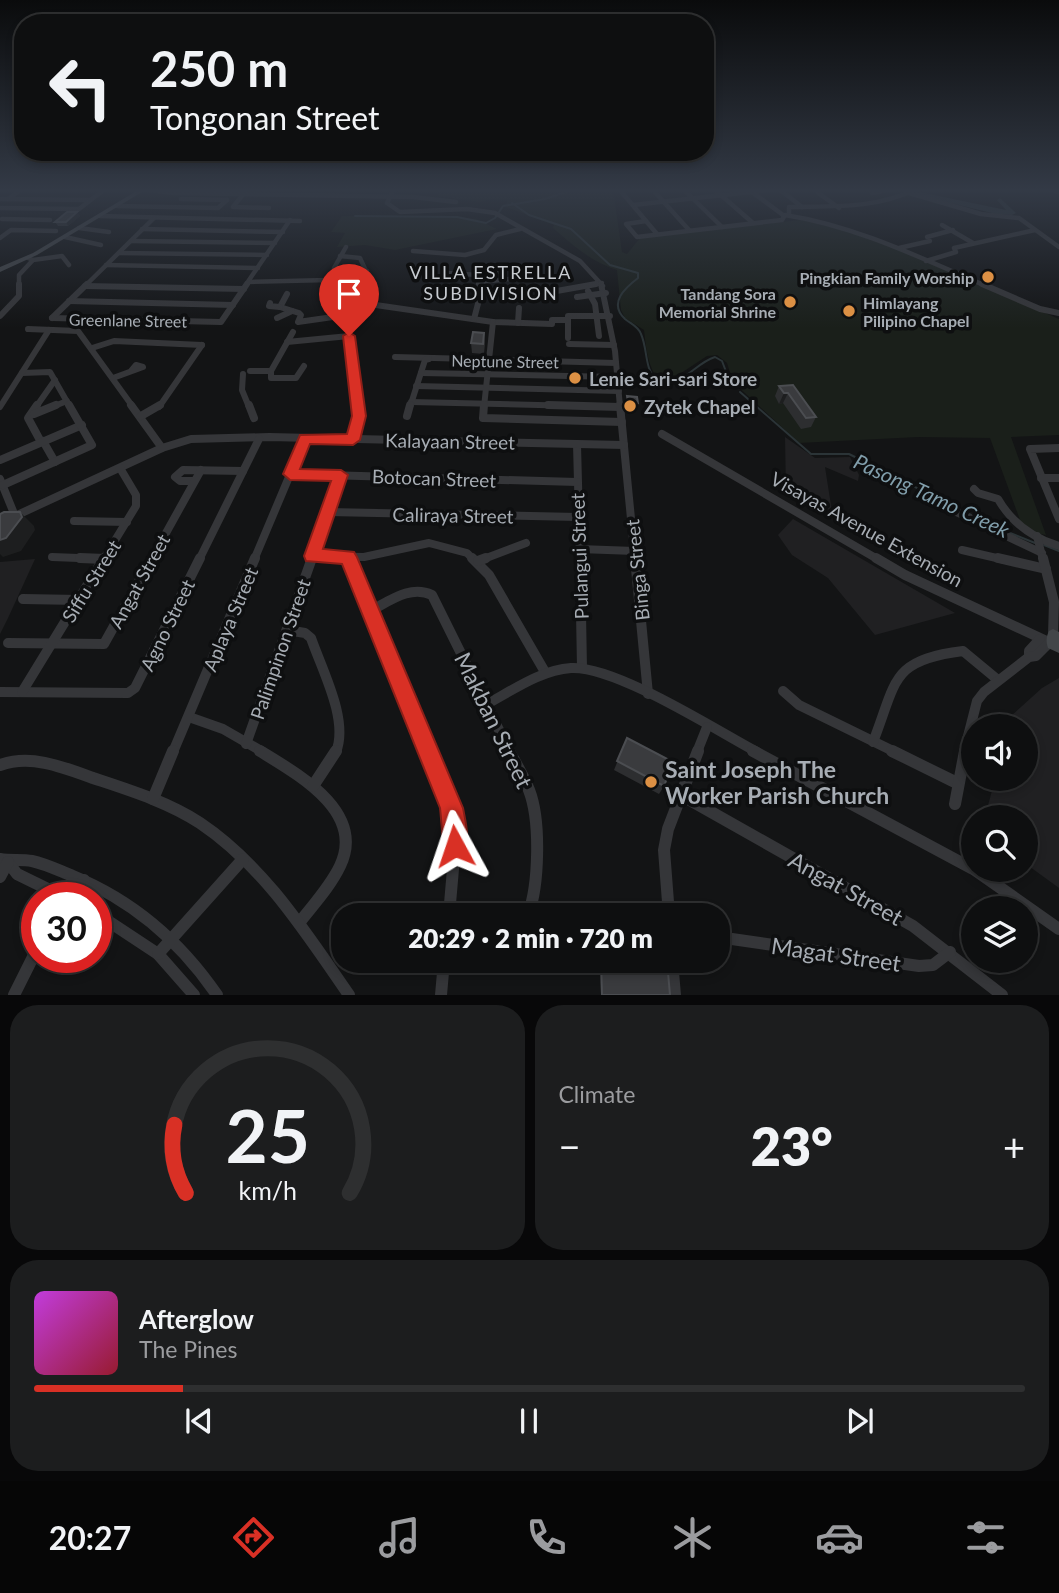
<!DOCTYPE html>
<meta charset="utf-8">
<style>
:root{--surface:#0e0f10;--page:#1c1d1e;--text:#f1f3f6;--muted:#9b9c9f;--line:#2e2f30;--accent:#d93025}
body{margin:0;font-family:Lato,sans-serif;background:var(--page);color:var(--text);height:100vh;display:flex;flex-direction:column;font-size:26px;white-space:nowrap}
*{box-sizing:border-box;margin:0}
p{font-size:23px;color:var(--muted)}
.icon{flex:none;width:38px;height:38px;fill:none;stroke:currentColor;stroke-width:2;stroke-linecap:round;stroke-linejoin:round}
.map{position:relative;height:995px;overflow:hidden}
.side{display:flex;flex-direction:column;gap:10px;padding:10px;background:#080809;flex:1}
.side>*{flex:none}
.guide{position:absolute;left:14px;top:14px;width:700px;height:147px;border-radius:28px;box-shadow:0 4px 10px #0003,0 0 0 2px var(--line);background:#0e0f10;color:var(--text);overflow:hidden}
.controls{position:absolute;left:961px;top:714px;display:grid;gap:14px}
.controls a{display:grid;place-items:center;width:77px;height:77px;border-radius:50%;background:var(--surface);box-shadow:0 4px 10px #0003,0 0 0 2px var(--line);font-size:35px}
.speed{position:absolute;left:21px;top:882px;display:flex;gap:14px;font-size:35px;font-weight:700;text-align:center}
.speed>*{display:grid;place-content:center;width:91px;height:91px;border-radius:50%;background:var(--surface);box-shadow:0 4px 10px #0003,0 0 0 2px var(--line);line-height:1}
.speed .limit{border:10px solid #d22;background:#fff;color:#111}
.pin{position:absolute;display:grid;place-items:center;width:60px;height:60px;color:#fff;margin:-72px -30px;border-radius:50% 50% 50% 0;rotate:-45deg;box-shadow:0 0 7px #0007}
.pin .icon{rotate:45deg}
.me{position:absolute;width:77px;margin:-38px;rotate:355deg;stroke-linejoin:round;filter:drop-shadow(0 0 5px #0008)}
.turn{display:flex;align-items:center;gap:24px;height:147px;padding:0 21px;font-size:32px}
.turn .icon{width:91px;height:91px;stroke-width:2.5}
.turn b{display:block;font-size:49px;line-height:60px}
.big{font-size:52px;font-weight:800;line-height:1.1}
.side .card{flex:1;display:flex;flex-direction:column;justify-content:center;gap:10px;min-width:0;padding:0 24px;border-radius:28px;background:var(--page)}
.side .dial{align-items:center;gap:0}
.dial svg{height:182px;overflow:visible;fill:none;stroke:var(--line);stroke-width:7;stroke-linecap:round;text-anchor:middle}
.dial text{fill:var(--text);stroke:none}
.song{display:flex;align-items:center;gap:21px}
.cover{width:84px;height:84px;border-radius:10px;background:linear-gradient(135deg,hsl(290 70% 55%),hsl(350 70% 35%))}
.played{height:7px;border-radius:4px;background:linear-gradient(90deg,var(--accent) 15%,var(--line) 15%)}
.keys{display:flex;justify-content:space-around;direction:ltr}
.heat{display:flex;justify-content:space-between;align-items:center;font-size:38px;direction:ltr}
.side .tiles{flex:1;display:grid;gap:10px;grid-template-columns:1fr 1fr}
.card:last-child{grid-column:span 2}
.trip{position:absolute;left:331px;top:903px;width:399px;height:70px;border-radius:28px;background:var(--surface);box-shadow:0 4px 10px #0003,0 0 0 2px var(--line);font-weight:800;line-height:70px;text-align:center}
.dock{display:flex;height:112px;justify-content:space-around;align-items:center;background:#060606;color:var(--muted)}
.dock .icon{width:49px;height:49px}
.dock .on{color:var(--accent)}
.dock b{font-size:32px;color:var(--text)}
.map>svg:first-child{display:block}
.built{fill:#202022}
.green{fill:#1a1f1a}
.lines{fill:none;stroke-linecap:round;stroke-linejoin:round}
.stream{stroke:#2b3437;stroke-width:2}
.river{fill:#2b3437;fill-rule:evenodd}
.street-far4{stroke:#353639;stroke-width:4.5}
.street-far3{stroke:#353639;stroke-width:6}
.street-far2{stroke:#353639;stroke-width:8}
.street-far1{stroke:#353639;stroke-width:10}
.street{stroke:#353639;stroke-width:12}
.secondary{fill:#434649;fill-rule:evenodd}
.wall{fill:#2d2e30}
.shaded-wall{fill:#1d1e1f}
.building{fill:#3a3b3e;stroke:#4b4d51;stroke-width:2}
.route{fill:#d93025;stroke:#8d1f18;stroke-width:2}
.poi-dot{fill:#dc9044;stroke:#0e0f10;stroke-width:2.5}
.labels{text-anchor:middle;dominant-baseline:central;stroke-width:7;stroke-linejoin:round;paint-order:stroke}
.far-poi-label{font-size:16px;font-weight:bold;fill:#a7adb4;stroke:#0e0f10;text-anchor:end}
.far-street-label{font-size:16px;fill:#a7adb4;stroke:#0e0f10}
.far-neighbourhood-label{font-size:18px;letter-spacing:2px;fill:#c7cbd0;stroke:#0e0f10}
.poi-label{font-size:19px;font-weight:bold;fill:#a7adb4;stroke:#0e0f10;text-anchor:start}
.street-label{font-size:19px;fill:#a7adb4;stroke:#0e0f10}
.water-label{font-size:21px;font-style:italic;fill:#819eab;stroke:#0e0f10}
.near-street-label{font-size:23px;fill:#a7adb4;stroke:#0e0f10}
.near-poi-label{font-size:23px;font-weight:bold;fill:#a7adb4;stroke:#0e0f10;text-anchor:start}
</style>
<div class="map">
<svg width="1059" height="995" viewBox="0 0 1059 995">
<rect width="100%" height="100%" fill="#131415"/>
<g class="built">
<polygon points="785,437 815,458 850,457 859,475 858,481 825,467 833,518 786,492"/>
<polygon points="793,519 955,613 875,635 828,578 792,555 778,535"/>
<polygon points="35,559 8,618 0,634 0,562"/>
<polygon points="1059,678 1059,888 1026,864 1026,817 985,817 995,779 1026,779 1026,726 1008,726 1011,716 1042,688"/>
</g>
<g class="green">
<path d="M437,189H613L622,252L627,254L640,238L809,219L870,237L1059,319V435L1011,437L1046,535L1024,531L990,438L918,437L799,443L733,382L727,363L717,355L707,356L666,383C648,378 646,346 644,330L625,318L621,310L617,270C593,263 572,245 553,228L554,225L506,207L507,201L492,199L480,202L438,196Z"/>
<polygon points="342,216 457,217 476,219 497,229 395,250 365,245 337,247 345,233 331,232"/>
</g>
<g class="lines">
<g class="stream">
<path d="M512,203L529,215L571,229L610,265L638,273V278C625,288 608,303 625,319C631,324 638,326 641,334C648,350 644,368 657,382C680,391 694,363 715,357L722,361L730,382"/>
<polyline points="355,216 457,217 486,223 495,218 503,206 545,199 575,189"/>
<polyline points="740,392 811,454 849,454 971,515"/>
<polyline points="1005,531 1035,543"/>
<polyline points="1044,545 1059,551"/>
</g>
<polygon class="river" points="893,189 905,189 1006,210 997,200 1000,198 1016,213 1012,215 996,214"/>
<g class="street-far4">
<polyline points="139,189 175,193 413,197 456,202"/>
<polyline points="394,189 387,203 400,212 467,209 495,213 580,261 603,286"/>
<polyline points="619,189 657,234"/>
<polyline points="652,189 689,230"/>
<polyline points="683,189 722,227"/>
<polyline points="714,189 753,223"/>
<polyline points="779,189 802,207"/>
<polyline points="813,189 839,208"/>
<polyline points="1048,189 1059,192"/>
<polyline points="245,192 233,207 269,208"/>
<polyline points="752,192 783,215"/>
<polyline points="872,193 892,189"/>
<polyline points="909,193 981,214 1019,218 1059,247"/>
<polyline points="0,199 90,200"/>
<polyline points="8,199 22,189"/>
<polyline points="181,199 227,200"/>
<polyline points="633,205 777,189"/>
<polyline points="117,206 218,208 227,200"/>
<polyline points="0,208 79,209 105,189"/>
<path d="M789,215V207C833,206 876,209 916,189"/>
<polyline points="100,216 300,221"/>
<polyline points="2,219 50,220"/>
<path d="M646,221L626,224L637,237L782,220L785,215C856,226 921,258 986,286"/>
<polyline points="942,225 973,243"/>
<polyline points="79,228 109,232"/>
<polyline points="142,229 283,232"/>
<polyline points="65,237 101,245"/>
<polyline points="927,237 953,230"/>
<polyline points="0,238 11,230 56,231"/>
<polyline points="131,241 275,243"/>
<polyline points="346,247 334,268 367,271"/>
<polyline points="899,248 930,241"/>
<polyline points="413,251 465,255 484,250 496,235 520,229"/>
<polyline points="119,253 267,255"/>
<polyline points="340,256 360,258 367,273 361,286"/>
<polyline points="33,260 62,256 69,265"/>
<polyline points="926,261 956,252 954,248 1035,230"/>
<polyline points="106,265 258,268"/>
<polyline points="447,273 478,275"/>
<polyline points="249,282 328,280"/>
<polyline points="480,282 509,279"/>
<polyline points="19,286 19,275 33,260 28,258"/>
<polyline points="85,286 154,218"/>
<polyline points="245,286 290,220"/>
<polyline points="480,286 477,275 504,271"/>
<polyline points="586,286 602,283"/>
</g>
<g class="street-far3">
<polyline points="601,284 615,351 620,407"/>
<polyline points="982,284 1040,309 1059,313"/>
<polyline points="85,286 244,289"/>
<polyline points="588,291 595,304 599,336"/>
<polyline points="481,292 512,292"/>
<polyline points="551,292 596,284"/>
<polyline points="287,294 280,307 299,313 301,315 298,322 347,315"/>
<polyline points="577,297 606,293"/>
<polyline points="69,301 233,305"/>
<polyline points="355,302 493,322 552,324 552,320 568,320"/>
<polyline points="270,303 269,306 280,307"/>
<polyline points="0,316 19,296 19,284"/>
<polyline points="52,318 221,322 247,284"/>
<polyline points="52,318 87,284"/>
<polyline points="277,318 292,311"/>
<polyline points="474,319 481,292 479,284"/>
<polyline points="518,323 519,308"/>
<polyline points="28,329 78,331 133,407"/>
<polyline points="568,338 568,316 610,316"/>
<polyline points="287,342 349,336"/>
<polyline points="569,344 614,345"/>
<polyline points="92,348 114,341 202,345"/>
<polyline points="395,357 616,363"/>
<polyline points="250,371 271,371"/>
<polyline points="271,371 271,378 296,378 304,366"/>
<polyline points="271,371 293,332"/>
<polyline points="22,373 50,372 70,407"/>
<polyline points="421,373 617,377"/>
<polyline points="243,374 242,390 249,407"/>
<polyline points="113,378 143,367 136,365 131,371"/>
<polyline points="416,386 619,391"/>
<polyline points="411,402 620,407"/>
<polyline points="0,407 49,330"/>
<polyline points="36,407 55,380"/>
<polyline points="52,407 67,401"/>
<polyline points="159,407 202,345"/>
<polyline points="358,407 347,315 362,284"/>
<polyline points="410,407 425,360 429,359"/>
<polyline points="484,407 493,322"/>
</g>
<g class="street-far2">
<polyline points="37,405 28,418 41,442"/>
<polyline points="131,405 162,448"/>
<polyline points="249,405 254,418"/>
<polyline points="484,405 483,418 622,422"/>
<polyline points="548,405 620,407"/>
<polyline points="620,405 635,560"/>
<polyline points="34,414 56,405"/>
<polyline points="141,416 160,405"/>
<polyline points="407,416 410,405"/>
<polyline points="662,434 879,560"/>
<polyline points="353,440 359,416 358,405"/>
<polyline points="43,441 55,462"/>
<polyline points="577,444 580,560"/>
<polyline points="1059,448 1030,449 1059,519"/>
<polyline points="0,460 82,425"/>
<polyline points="290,474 577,482"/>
<polyline points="1041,478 1059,478"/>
<polyline points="0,479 15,516"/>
<polyline points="194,481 180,481 175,477 183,470 243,471"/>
<polyline points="3,485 92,445 69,405"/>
<path d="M974,489L978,493L998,499C1012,523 1032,538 1059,546"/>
<polyline points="952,510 1042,553"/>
<polyline points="328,512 578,517"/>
<polyline points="74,521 127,522"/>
<polyline points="0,523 162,448 191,439 269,437 624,445"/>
<polyline points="1037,536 1043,560"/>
<polyline points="579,549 635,551"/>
<polyline points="962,550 1005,560"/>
<polyline points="313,556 364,557 429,543 467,553 474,560"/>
<polyline points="52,557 105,559"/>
<polyline points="348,557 349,560"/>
<polyline points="103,560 136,506 136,495 120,468"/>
<polyline points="151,560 201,470"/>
<polyline points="199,560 259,439"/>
<polyline points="254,560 305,439"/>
<polyline points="311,560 341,475"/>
<polyline points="481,560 526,543"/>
</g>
<g class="street-far1">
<polyline points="80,558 105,559"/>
<polyline points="348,558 427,752"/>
<polyline points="472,558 489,575 545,672"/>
<polyline points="580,558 582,668"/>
<polyline points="635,558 648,694"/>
<polyline points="876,558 905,575 1053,644"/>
<polyline points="998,558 1046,569"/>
<polyline points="1043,558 1054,602 1053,635"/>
<polyline points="478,561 486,558"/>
<polyline points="23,599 79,600"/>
<path d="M372,610C391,600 411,585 432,595L510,752"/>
<path d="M287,630L305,633L311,638C322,670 349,720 336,752"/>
<polyline points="8,643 104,644 152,558"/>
<polyline points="1029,657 1029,651 1040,639"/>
<polyline points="783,691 799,705 895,752"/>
<polyline points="0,692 128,693 135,688 200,558"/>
<polyline points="22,692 104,558"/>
<path d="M487,704C513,690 541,670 571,668C616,666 714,729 757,752"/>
<polyline points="189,717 223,729 263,752"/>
<path d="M873,742C897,681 890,660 963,651L998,680"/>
<polyline points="246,744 312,558"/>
<polyline points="173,752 255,558"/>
<polyline points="697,752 707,727"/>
<polyline points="964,752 977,701 984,692 1029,657 1036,656 1049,643"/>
</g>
<g class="street">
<path d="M260,751C299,775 366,812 340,866C330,887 313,905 299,923"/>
<polyline points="426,751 454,819 455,846 449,915"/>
<path d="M509,751C516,764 524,777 529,790C541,821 539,885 528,915"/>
<polyline points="753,751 973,869"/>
<polyline points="892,751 957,783"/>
<path d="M0,765C31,754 63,767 93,778C129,790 168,802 200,823C264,866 306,933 349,995"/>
<polyline points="313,786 336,751"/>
<polyline points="681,795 913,926 1002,995"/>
<polyline points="153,799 173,751"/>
<polyline points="955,804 965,751"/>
<path d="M0,859C11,861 22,859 32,861C46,864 60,871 73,876C134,901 180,941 217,995"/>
<polyline points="8,862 17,874 66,898"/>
<polyline points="975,870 1059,929"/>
<polyline points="0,877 8,862"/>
<polyline points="72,898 84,880"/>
<polyline points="96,913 158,954 194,995"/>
<polyline points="669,915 664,850 668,829 698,751"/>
<polyline points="718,937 919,966 933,965 950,952"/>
<polyline points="158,954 243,859"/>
<polyline points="672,961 675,995"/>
<polyline points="14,995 37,949"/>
<polyline points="441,995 444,961"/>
</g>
<g class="secondary">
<polygon points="140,189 147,189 37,255 0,272 0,267 33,253"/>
<path d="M1053,629L1059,632V653L1048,648C1046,642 1046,637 1049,631Z"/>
</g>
</g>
<g class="wall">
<polygon points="77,212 80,216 68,226 58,226 55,222"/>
<polygon points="484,333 485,343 484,354 472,353 471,343"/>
<polygon points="793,385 816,417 811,427 801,429 783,403 779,404 775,396 779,386"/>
<polygon points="627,396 638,403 637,409 627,409 626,403"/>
<polygon points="627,738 664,786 659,794 614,770"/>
<polygon points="600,961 667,961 670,995 601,995"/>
</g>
<g class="shaded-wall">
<polygon points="77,212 80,216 68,226 66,222"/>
<polygon points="784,393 788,393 783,403 779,404"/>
<polygon points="20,512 34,526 35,530 21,551 3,557 0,554 0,540"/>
</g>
<g class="building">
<polygon points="67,212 77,212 66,222 55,222"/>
<polygon points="473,332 484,333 483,344 471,343"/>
<polygon points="793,385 816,417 806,418 788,393 784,393 779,386"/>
<polygon points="627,396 637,397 638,403 628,402"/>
<polygon points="4,512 20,512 22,517 6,538 0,540 0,514"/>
<polygon points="627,738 673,762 664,786 617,761"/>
<polygon points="601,961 667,961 670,995 602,995"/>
</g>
<linearGradient id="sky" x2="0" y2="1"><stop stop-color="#0a0b0c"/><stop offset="0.58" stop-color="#333a46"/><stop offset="1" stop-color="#333a46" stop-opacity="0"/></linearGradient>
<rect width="1059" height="328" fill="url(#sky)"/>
<path class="route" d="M349,332L355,336L366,416L360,440L353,445L310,444L300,469L341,470L348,475L323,549L354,552L357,557L463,808C466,824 470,838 464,854L455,858L447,854C441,841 442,823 440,808L342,564L306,561L304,556L331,481L290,480L283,474L300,435L347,434L352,416L343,336Z"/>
<g class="poi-dot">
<circle cx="988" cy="277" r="7"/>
<circle cx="790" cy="302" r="7"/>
<circle cx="849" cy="311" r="7"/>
<circle cx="575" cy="378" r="7"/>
<circle cx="630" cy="406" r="7"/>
<circle cx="651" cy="782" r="7"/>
</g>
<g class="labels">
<g class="far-poi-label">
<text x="974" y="277">Pingkian Family Worship</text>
<text x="776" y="293">Tandang Sora<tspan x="776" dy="18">Memorial Shrine</tspan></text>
<text x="863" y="302" text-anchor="start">Himlayang<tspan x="863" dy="18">Pilipino Chapel</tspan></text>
</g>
<g class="far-street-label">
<text transform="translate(128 320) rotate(1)">Greenlane Street</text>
<text transform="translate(505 361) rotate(1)">Neptune Street</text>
</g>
<g class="far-neighbourhood-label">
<text x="491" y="272">VILLA ESTRELLA<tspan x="491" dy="21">SUBDIVISION</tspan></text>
</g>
<g class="poi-label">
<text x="589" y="378">Lenie Sari-sari Store</text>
<text x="644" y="406">Zytek Chapel</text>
</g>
<g class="street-label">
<text transform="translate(450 441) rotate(1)">Kalayaan Street</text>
<text transform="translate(434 478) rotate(2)">Botocan Street</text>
<text transform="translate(453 515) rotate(1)">Caliraya Street</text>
<text transform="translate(867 529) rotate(29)">Visayas Avenue Extension</text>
<text transform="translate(579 556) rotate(-92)">Pulangui Street</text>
<text transform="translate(637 570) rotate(-96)">Binga Street</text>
<text transform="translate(91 581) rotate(-58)">Siffu Street</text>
<text transform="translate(139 581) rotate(-61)">Angat Street</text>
<text transform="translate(230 619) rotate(-67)">Aplaya Street</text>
<text transform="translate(167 625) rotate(-64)">Agno Street</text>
<text transform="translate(280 649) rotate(-71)">Palimpinon Street</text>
</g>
<g class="water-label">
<text transform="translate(932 495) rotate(25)">Pasong Tamo Creek</text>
</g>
<g class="near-street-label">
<text transform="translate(494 720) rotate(64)">Makban Street</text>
<text transform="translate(846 888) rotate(29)">Angat Street</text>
<text transform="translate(836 954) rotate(8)">Magat Street</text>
</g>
<g class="near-poi-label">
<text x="665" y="769">Saint Joseph The<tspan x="665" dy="26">Worker Parish Church</tspan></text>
</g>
</g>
</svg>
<div class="controls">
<a><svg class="icon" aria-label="sound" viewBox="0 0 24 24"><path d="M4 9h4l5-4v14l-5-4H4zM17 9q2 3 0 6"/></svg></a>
<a><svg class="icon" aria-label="search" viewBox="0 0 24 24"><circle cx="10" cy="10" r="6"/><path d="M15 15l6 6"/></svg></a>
<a><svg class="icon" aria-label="layers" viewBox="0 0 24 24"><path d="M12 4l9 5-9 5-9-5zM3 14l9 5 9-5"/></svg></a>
</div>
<div class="speed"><div class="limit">30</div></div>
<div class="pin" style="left:349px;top:336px;background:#d93025"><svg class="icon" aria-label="arrive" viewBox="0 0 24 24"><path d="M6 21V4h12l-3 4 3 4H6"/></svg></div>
<svg class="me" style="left:455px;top:846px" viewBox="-20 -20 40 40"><path d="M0-17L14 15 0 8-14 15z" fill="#d93025" stroke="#fff" stroke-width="4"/></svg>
<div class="trip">20:29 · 2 min · 720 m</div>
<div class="guide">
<div class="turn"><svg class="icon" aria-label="left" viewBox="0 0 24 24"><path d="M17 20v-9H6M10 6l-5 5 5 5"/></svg><div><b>250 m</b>Tongonan Street</div></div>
</div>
</div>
<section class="side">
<div class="tiles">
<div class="card dial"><svg viewBox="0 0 100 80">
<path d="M14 69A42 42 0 1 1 86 69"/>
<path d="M14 69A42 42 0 0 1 9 39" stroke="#d93025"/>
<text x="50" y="56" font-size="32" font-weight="700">25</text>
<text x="50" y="72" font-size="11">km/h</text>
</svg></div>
<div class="card"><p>Climate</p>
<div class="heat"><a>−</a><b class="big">23°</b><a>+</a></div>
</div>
<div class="card">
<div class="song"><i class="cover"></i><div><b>Afterglow</b><p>The Pines</p></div></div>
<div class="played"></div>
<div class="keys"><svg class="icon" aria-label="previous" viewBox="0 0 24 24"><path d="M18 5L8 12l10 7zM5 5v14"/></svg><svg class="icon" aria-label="pause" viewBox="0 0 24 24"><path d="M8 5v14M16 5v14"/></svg><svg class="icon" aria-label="next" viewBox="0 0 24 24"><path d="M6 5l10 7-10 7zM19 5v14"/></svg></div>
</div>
</div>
</section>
<nav class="dock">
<b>20:27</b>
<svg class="icon on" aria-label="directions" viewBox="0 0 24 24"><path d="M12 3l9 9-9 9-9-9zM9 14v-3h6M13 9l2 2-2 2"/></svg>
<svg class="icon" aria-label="music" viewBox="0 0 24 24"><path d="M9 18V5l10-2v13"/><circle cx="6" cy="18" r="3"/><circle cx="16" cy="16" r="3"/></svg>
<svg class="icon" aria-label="phone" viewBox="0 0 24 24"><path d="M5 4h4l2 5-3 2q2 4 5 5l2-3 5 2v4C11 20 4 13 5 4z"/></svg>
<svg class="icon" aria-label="climate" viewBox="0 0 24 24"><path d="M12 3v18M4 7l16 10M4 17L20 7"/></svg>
<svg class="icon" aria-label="car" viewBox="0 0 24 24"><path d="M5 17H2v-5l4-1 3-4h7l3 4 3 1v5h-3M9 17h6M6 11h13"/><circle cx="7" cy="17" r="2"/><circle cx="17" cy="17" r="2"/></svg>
<svg class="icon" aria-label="filters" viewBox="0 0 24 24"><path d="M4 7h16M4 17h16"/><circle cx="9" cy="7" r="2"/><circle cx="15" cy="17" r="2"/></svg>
</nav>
